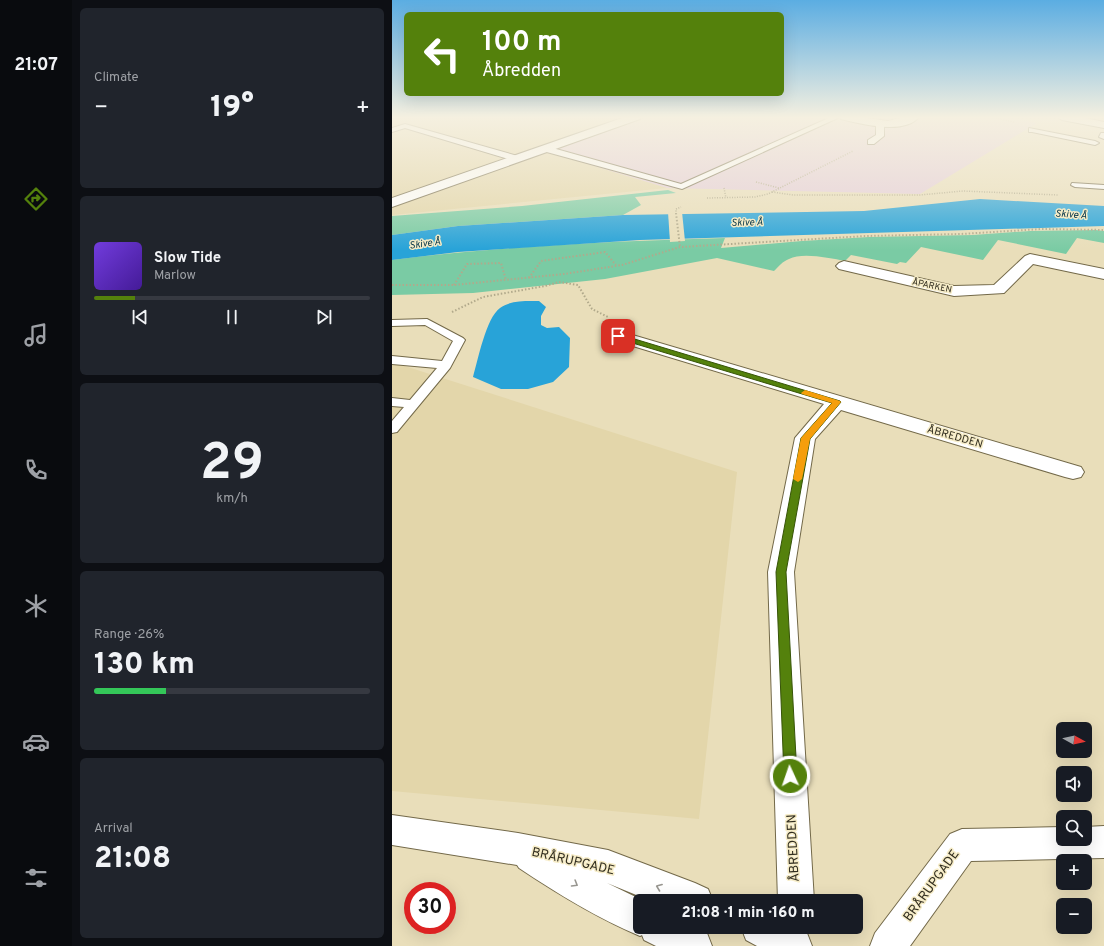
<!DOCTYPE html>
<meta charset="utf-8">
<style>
:root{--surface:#171b24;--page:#20242c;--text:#f1f3f6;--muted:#9ea1a6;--line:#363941;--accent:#54810c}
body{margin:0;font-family:Overpass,sans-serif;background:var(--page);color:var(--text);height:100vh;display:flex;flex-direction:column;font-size:15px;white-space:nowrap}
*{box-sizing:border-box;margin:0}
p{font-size:13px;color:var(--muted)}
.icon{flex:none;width:22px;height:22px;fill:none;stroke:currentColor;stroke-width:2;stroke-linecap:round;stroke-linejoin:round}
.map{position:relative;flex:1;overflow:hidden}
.panel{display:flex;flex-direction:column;gap:8px;padding:8px;background:#0d0f14;width:320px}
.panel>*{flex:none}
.banner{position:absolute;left:12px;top:12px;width:380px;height:84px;border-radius:6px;box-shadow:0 4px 16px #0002;background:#54810c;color:#fff;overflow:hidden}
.needle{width:26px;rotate:98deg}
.buttons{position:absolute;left:664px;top:722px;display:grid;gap:8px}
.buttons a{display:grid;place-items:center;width:36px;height:36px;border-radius:6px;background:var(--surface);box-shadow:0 4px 16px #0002;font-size:20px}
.speed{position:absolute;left:12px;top:882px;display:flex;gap:8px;font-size:20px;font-weight:700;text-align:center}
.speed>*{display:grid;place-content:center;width:52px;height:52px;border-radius:50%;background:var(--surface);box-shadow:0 4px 16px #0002;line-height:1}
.speed .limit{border:6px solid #d22;background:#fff;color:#111}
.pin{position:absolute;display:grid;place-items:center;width:34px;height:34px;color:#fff;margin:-17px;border-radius:8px;box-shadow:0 2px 6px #0006}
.me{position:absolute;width:44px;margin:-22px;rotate:357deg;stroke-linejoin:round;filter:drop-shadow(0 0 3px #0008)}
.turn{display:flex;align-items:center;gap:14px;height:84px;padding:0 12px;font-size:18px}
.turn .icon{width:52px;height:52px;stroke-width:2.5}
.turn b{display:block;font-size:28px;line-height:34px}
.big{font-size:30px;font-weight:800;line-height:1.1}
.panel .tile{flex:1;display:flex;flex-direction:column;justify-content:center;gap:6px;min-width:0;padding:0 14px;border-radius:6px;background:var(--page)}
.panel .dial{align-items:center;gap:0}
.dial b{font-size:52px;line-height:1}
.song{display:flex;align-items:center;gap:12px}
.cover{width:48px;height:48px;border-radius:6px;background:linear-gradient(135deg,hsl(260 70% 55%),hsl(260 70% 35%))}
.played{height:4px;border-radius:2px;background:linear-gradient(90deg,var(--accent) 15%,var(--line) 15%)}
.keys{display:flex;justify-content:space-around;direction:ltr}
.heat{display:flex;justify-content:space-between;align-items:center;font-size:22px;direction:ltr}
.charge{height:6px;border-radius:3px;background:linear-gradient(90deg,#34c759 26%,var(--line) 0)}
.trip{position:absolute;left:241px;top:894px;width:230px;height:40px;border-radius:6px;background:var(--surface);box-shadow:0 4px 16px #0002;font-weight:800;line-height:40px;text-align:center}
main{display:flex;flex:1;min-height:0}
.tabs{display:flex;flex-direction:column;width:72px;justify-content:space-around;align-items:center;background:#090b0e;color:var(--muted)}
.tabs .icon{width:28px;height:28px}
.tabs .active{color:var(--accent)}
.tabs b{font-size:18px;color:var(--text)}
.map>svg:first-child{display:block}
.commercial{fill:#e4cdd9}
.built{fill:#e3d6aa}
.green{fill:#7acba4}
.water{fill:#28a3d8}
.pier{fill:#e9deba}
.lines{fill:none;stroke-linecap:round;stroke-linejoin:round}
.service-casing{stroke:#736949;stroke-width:2}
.minor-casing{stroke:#736949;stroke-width:2}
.tertiary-casing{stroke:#736949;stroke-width:2}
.path-far1{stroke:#b1a98b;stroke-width:1.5;stroke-dasharray:1 1.5;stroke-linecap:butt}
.path{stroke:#b1a98b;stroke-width:2;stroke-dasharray:1.5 2;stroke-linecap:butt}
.service{fill:#fff;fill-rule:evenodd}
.minor{fill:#fff;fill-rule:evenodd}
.tertiary{fill:#fff;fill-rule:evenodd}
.oneway{stroke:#989690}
.route{fill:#54810c;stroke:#375408}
.slow{fill:#f59e0b}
.labels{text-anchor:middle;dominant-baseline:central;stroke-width:3;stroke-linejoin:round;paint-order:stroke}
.far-street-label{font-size:9px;fill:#322e20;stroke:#f6ecc7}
.far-water-label{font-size:10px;font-style:italic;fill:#003247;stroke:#f6ecc7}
.street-label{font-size:11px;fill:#322e20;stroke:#f6ecc7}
.near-street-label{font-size:13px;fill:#322e20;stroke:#f6ecc7}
</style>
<main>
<nav class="tabs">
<b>21:07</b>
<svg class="icon active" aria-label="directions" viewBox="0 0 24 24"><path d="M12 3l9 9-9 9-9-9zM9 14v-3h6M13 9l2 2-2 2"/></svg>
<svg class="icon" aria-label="music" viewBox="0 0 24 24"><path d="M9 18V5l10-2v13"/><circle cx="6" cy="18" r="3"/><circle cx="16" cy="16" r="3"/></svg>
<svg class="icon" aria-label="phone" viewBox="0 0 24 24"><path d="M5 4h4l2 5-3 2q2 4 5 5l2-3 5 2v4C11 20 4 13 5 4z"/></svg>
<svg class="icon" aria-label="climate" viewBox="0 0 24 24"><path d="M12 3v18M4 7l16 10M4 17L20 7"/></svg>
<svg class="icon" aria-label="car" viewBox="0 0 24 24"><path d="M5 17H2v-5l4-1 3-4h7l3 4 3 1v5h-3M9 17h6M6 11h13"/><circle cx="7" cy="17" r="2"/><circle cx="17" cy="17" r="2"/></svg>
<svg class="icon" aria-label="filters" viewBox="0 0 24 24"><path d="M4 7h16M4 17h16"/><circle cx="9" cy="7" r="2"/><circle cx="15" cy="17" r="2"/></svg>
</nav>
<section class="panel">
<div class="tile"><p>Climate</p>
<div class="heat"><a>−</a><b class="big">19°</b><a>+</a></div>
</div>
<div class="tile">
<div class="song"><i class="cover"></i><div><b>Slow Tide</b><p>Marlow</p></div></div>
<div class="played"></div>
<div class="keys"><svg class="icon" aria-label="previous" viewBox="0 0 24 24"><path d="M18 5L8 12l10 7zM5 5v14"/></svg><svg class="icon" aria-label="pause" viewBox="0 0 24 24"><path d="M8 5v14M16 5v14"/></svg><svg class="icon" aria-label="next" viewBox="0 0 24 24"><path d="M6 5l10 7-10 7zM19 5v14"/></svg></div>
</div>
<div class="tile dial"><b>29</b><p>km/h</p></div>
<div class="tile"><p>Range · 26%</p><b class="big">130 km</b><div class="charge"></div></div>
<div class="tile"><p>Arrival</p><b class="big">21:08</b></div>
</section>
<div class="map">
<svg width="712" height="946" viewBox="0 0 712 946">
<rect width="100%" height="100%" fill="#e9deba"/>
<polygon class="commercial" points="254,117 620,117 645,123 528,194 275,188 154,152"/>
<g class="built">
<polygon points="0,117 254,117 155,152 275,188 0,215"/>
<polygon points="0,362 345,472 307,819 0,791"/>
</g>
<g class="green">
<polygon points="276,190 284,193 243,197 249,205 231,215 66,226 0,235 0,216 130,206"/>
<path d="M704,230L712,231V243L685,238L674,254L606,240L591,260L529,247L514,263L508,262L505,264L459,255L453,261C438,258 410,252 397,259C391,261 386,267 382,271L325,258L213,279L81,293L0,295V260C110,246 222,241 333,238L329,248L410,241L477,237L581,235L638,231Z"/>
</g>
<g class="water">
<polygon points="588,199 712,206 712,226 248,240 66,252 0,260 0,235 66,226 231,215 472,211"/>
<path d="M147,301L154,307L149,316V325L155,328L167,327L178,338L177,367L161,382L136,389H109L81,377C86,360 94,318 108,308C119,300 134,301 147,301Z"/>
</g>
<polygon class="pier" points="276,212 290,212 293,241 278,242"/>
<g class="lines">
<g class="service-casing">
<g id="service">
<polygon points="439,117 448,117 290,189 151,151 150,149 154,147 157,147 289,184"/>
<polygon points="488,122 492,124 492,136 482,144 476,144 476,140 484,135 484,124"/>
<polygon points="13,124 129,157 130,159 126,161 123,161 13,128 0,132 0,128"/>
<polygon points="637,128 703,141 707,143 703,145 640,132 637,132"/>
<polygon points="709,133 712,133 712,139 707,137"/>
<polygon points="680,183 712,185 712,189 683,187 679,185"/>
<polygon points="35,319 71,338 73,340 58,368 5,432 0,433 0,421 12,407 0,406 0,398 18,400 45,368 0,364 0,356 50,361 61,341 33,325 0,326 0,320"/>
</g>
</g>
<g class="minor-casing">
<g id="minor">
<polygon points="233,117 249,117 248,119 0,207 0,198"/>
<path d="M448,117H468L496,121L512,117H527C512,135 469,124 449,119Z"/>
<polygon points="638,254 712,269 712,279 641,264 612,293 562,296 447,269 444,266 447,263 452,261 562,286 602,285 633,256"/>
<polygon points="227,331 689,467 692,472 689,477 681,479 673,477 449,410 423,439 402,572 422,901 386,901 376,572 403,438 432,404 221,340 218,336 221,332"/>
<polygon points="712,826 712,858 579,861 518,946 478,946 483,933 558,834 570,829 671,827 671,839 693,839 693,827"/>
</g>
</g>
<g class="tertiary-casing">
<g id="tertiary">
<polygon points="665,117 689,117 712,122 712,128 670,120"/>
<path d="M0,815L126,833L216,850L303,883L316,889L321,901H259L215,883L252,901H248V927H303L315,933L320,946H264L252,940L250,935L248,936C205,918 166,894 127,868L125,865L0,845Z"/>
<polygon points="349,927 404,927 415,933 420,946 365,946 354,940"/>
</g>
</g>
<g class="path-far1">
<polyline points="599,117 622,122"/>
<polyline points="364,182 387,188"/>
<polyline points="332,188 334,198"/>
<polyline points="380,192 401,195 528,195 571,191 666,195"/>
<polyline points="315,198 363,197 376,194 461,151"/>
<polyline points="284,214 284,209 289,207"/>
</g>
<g class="path">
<polyline points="284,213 288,247"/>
<polyline points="137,278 149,261 213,252 224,265"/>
<polyline points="0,285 62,285 172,274 230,265 288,247 474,236 569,234 650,229 712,230"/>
<polyline points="62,285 75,264 109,263 114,280"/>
<polyline points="60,312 91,297 153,286 167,282 186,285 200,309 216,317"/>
</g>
<use href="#service" class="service"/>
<use href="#minor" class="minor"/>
<use href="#tertiary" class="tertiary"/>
</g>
<defs><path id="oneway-chevron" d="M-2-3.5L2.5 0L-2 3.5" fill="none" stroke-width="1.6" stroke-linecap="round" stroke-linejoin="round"/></defs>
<g class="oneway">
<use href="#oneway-chevron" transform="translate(183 884) rotate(31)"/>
<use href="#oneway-chevron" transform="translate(267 887) rotate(-159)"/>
</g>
<linearGradient id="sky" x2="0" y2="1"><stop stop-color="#5bade2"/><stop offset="0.47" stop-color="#f5f0e0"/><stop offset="1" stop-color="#f5f0e0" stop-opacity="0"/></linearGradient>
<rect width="712" height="250" fill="url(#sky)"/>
<polygon class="route" points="226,334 448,401 449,402 418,439 394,572 405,776 403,780 398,782 394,780 392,776 384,572 409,438 440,403 224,338 224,335"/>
<polygon class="slow" points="413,390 448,401 449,402 418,439 410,479 406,482 401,479 409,438 440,403 410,394 409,393"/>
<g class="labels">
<g class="far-street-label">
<text transform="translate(540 286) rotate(12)">ÅPARKEN</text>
</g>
<g class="far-water-label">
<text transform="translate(679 215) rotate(4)">Skive Å</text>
<text transform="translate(355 223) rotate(-2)">Skive Å</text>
<text transform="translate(33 244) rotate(-8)">Skive Å</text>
</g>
<g class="street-label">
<text transform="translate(563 437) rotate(16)">ÅBREDDEN</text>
</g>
<g class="near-street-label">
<text transform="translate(402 848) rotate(-93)">ÅBREDDEN</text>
<text transform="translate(181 862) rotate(13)">BRÅRUPGADE</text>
<text transform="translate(540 886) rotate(-54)">BRÅRUPGADE</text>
</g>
</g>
</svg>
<div class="buttons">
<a><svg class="needle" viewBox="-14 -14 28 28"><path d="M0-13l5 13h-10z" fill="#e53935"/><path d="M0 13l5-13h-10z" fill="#9ea1a6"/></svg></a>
<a><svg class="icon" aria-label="sound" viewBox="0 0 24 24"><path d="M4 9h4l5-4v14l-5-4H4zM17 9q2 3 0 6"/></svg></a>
<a><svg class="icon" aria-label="search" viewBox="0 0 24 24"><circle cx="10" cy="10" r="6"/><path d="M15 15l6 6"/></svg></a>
<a>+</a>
<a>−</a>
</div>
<div class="speed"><div class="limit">30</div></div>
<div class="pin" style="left:226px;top:336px;background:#d93025"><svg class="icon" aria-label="arrive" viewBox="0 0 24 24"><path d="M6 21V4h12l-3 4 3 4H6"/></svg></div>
<svg class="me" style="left:398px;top:776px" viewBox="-20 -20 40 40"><circle r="17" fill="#54810c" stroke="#fff" stroke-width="3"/><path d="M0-11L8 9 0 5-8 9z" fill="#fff"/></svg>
<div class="trip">21:08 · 1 min · 160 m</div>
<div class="banner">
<div class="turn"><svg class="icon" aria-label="left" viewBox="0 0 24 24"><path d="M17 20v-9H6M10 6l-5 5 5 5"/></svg><div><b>100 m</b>Åbredden</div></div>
</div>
</div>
</main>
